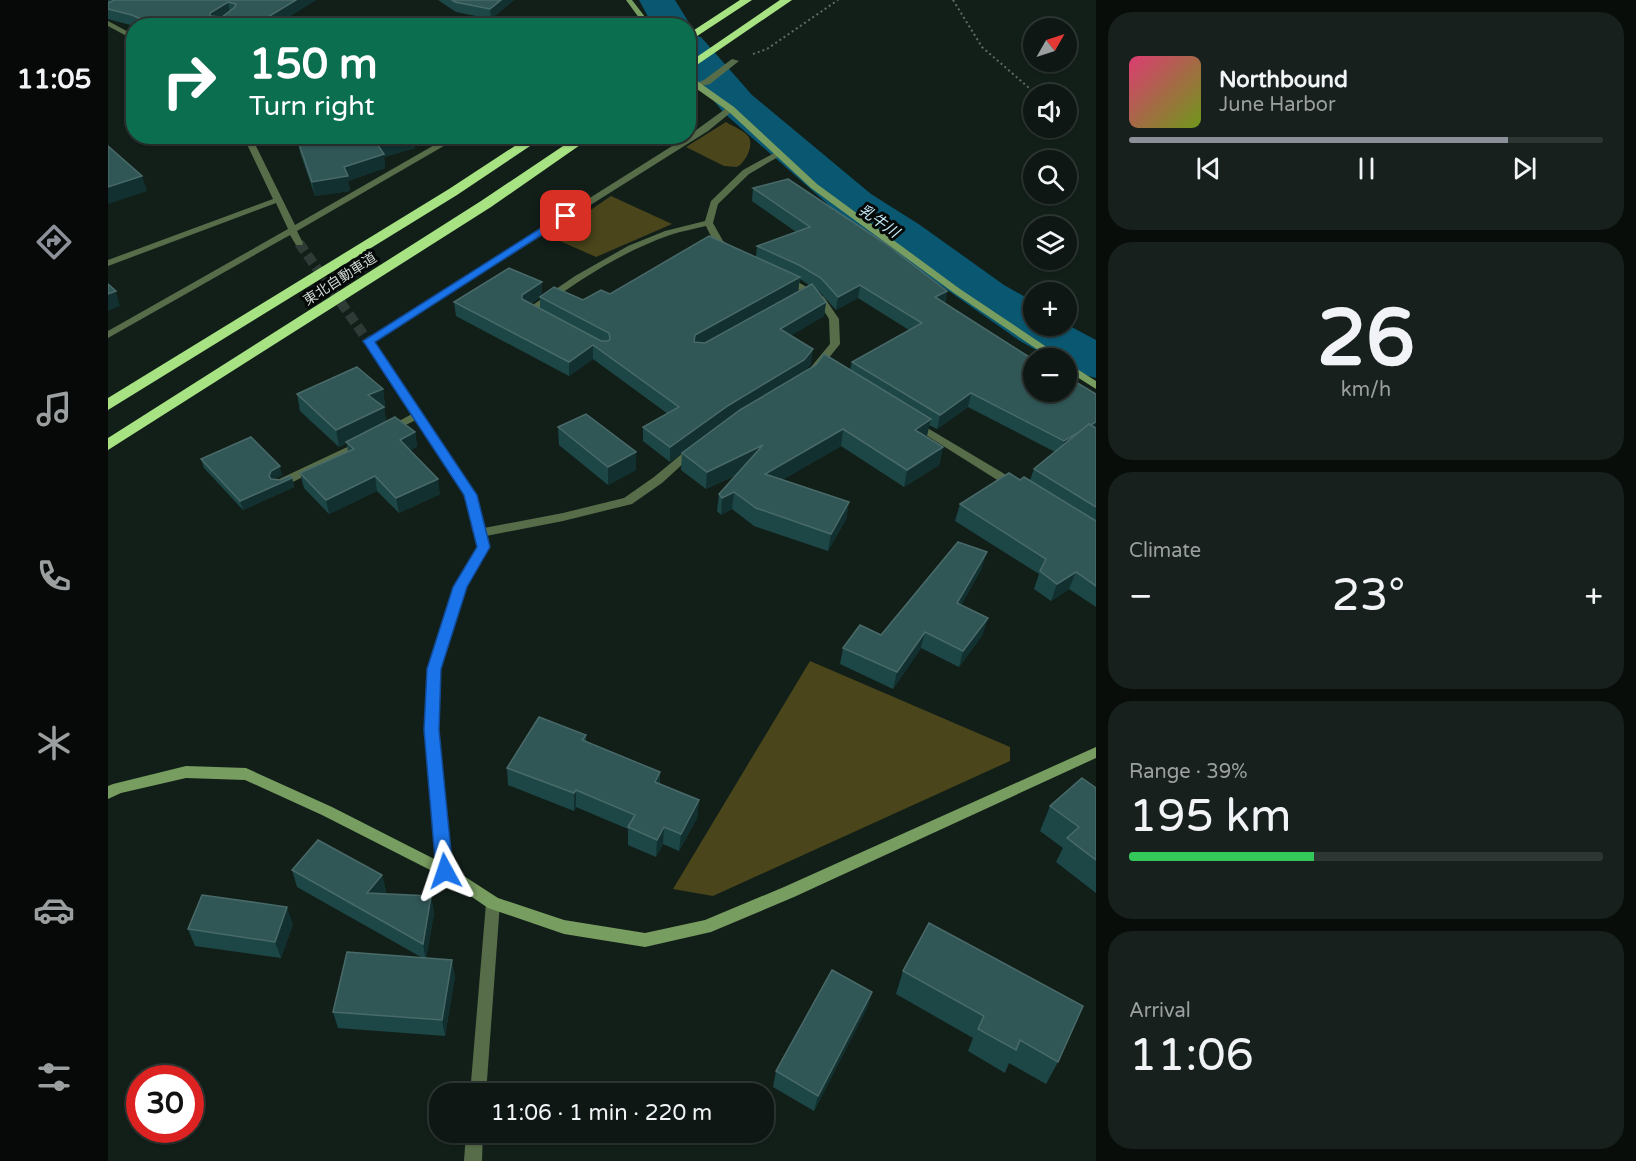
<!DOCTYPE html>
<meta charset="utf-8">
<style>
:root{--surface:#0e1713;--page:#17201c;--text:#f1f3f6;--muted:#9b9fa0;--line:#2e3633;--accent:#8c9099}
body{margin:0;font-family:"Varela Round","Noto Sans JP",sans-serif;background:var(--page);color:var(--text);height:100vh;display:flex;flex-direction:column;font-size:22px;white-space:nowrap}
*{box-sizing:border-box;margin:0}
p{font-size:20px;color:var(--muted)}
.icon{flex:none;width:33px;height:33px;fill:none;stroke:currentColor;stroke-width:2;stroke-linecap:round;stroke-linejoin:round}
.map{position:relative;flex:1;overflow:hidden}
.drawer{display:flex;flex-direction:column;gap:12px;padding:12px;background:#080d0a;width:540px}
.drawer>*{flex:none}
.banner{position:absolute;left:18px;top:18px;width:570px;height:126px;border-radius:24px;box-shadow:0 2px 4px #0004,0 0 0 2px var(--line);background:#0b6e4f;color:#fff;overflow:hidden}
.needle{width:39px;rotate:51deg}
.controls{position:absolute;left:915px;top:18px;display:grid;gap:12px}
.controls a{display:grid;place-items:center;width:54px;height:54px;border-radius:50%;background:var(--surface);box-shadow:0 2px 4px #0004,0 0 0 2px var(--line);font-size:30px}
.speed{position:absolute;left:18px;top:1065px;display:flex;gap:12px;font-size:30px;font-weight:700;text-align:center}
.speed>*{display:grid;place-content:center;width:78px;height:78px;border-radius:50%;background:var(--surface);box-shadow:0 2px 4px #0004,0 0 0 2px var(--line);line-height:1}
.speed .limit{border:9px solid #d22;background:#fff;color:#111}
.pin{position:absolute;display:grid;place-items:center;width:51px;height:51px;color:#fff;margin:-26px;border-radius:12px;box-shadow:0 3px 9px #0006}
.me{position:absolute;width:66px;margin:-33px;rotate:355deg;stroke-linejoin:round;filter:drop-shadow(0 0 4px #0008)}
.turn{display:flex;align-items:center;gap:21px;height:126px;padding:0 24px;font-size:27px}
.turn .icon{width:78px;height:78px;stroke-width:2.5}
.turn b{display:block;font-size:42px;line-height:51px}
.big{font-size:45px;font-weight:600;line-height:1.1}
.drawer .widget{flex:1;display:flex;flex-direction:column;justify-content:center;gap:9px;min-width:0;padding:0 21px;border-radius:24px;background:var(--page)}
.drawer .dial{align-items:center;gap:0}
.dial b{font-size:78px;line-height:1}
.song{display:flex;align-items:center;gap:18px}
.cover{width:72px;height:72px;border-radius:9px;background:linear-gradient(135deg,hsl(340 70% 55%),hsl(80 70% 35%))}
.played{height:6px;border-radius:3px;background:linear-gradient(90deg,var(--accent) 80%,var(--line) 80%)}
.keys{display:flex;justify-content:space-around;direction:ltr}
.heat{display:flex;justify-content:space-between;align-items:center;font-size:33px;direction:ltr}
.charge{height:9px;border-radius:4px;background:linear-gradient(90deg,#34c759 39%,var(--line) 0)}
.trip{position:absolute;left:321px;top:1083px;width:345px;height:60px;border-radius:24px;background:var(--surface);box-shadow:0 2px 4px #0004,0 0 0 2px var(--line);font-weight:600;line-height:60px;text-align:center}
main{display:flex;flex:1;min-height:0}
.tab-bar{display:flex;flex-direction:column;width:108px;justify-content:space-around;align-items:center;background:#060908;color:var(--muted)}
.tab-bar .icon{width:42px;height:42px}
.tab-bar .active{color:var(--accent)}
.tab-bar b{font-size:27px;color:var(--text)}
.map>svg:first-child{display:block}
.green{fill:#4a451a}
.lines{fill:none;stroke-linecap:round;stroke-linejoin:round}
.river{fill:#0a5771;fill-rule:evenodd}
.street-tunnel{stroke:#2e3a35;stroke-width:10;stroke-dasharray:10 4.5;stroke-linecap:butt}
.path{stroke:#606b66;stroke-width:2;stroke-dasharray:2 3;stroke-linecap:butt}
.street{fill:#576d49;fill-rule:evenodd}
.secondary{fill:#789d60;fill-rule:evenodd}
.highway{fill:#a8e383;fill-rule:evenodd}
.wall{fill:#1d4747;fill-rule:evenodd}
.shaded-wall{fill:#11302f}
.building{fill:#305656;stroke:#496a69;stroke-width:1.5;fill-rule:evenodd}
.route{fill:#1a73e8;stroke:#114b97;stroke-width:1.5}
.labels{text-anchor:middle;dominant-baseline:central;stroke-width:6;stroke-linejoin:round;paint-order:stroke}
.far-street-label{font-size:14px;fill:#cdd6d1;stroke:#040806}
.far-water-label{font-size:15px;font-style:italic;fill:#c4e8f8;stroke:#040806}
</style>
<main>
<nav class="tab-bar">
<b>11:05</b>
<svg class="icon active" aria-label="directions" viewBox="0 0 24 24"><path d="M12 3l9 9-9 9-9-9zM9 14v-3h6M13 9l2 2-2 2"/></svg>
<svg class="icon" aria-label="music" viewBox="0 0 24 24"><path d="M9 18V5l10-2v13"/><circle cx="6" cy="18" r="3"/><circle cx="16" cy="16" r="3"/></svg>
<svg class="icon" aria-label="phone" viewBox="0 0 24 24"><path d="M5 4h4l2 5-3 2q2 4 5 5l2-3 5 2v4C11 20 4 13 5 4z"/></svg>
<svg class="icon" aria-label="climate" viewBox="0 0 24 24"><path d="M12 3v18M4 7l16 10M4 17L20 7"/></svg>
<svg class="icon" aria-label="car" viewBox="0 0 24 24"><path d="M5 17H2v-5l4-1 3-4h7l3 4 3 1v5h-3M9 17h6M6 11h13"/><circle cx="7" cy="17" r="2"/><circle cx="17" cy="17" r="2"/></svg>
<svg class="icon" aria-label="filters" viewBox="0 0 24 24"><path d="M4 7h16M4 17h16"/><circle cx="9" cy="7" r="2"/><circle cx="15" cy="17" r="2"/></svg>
</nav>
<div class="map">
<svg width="988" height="1161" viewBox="0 0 988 1161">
<rect width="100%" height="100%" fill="#121f19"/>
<g class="green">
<path d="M618,122C624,126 635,130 640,136C647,145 637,163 629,167L616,166L578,147Z"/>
<polygon points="503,196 564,224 488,257 443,237"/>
<polygon points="702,661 902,747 902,761 605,896 565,889"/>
</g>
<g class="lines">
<g class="river">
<polygon points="531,0 567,0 583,26 580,29 580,26 545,26"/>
<polygon points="580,34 593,37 644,95 763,194 812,225 896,285 926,302 926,326 958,324 988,340 988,378 969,373 958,367 958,358 943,358 912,341 731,214 616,113 580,70"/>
</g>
<polyline class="street-tunnel" points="191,243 260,341"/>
<g class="path">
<polyline points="845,0 874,47 928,94"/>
<polyline points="645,54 659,49 730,0"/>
</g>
<g class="street">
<polygon points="0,21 26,35 26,40 0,26"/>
<polygon points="624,59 631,61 602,84 589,87 585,85 596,80"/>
<polygon points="620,107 627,109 600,131 265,342 369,495 376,528 455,513 516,498 546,477 581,448 585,447 590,450 554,483 524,504 455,521 378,536 381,547 358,587 332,669 330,730 344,871 342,875 337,877 332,875 330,871 316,730 320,669 346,587 369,547 357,495 308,420 285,431 277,431 276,429 304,414 255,341 580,136"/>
<polygon points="135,136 143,136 187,225 342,136 353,136 189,231 195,243 194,245 188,245 182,235 0,338 0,331 180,229 168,203 0,266 0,260 165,199"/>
<path d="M668,152L675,154L641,174L610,204L605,223L615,241L624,247V251C609,252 604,238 598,226C586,229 574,231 562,235C513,252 470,281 428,311L432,314L430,316H424L416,311L467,276L520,246L557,231L597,221L603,201L635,170Z"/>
<polygon points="676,274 716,297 731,319 732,344 712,369 704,369 703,367 722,344 721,319 710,301 673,279 671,277"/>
<polygon points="806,420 910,482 912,485 910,488 902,488 802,425 801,423"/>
<polygon points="252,441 257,444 256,446 175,487 167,487 165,484 167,481"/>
<polygon points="385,896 390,898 392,903 378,1094 362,1094 378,903 380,898"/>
<polygon points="358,1132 375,1132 374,1161 356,1161"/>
</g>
<g class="secondary">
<polygon points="518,0 524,0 544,26 537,26"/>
<polygon points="580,73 592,83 626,107 709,184 852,289 952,356 953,358 942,358 846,293 703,188 620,111 586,87 580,80"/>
<polygon points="958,362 988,381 988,389 958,370"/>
<polygon points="988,747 988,758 686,897 603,932 537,947 456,934 380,908 332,875 214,815 137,780 78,778 13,793 0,799 0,786 5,784 78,766 138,768 224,807 342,867 390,898 456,920 537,933 597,920 676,887"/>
</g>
<g class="highway">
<polygon points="632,0 644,0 580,42 580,34"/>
<polygon points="672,0 684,0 580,71 580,63"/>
<polygon points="422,136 437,136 349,195 0,410 0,398 341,189"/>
<polygon points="470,136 485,136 383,207 0,450 0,438 373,201"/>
</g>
</g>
<g class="wall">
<polygon points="0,0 208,0 166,26 26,26 0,19"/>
<polygon points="330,0 406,0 383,19 348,12"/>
<polygon points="195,136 306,136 307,148 276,157 277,168 240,181 242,191 207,196 192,152 189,138 195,137"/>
<path d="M645,188L839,291L837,303L926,392L988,394V607L961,589L943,601L926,589L931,574L847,521L852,504L912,480H922L926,469L947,452L860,407L829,429L821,425L818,437L835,447L831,465L796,487L733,446L674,480L741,502L738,519L720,551L646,526L624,509L613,515L609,511L611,494L628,475L598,489L573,470L574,453L580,449L562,462L535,441V427L560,414L485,359L461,376L348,316L346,302L434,282V295L475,300L502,294L648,257L649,246L688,232L644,201ZM692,279L701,285L690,291ZM708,289L711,291L728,310L750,298L801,330L744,362L742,370L697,371L703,364L683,335L716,316L718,302ZM432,297V309L423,304Z"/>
<polygon points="275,389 277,406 276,407 278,422 307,432 309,447 302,450 332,494 291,513 269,491 221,514 196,488 192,473 240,452 239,443 231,447 192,411 189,394"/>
<polygon points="450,427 528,452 528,470 500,485 451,445"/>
<polygon points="93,459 174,475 166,479 173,480 184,478 186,487 135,510 96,468"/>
<polygon points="874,568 853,605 875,634 851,667 813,648 785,689 732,664 735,648 773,635"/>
<polygon points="478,735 478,741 552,772 552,784 591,800 589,818 571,851 555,844 548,857 520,845 520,829 468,807 466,811 400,785 399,768"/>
<polygon points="988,788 988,893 948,862 955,848 932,831 942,806"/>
<polygon points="184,870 274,875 278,892 276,894 323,896 326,913 318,958 347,976 337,1036 230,1028 225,1012 313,957 189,887"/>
<polygon points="821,923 950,1062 938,1084 901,1063 897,1073 860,1051 865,1038 788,994 795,971"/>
<polygon points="185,924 173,958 87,946 80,929"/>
<polygon points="764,992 759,1008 706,1111 665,1087 668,1071"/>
</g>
<g class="shaded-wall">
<polygon points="188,0 208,0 166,26 145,26"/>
<polygon points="393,0 406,0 383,19 382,9"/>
<polygon points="120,2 122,13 105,24 102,16 102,13"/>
<polygon points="297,136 306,136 307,148 276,157 277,168 240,181 242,191 207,196 204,182 236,167 269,144"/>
<polygon points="34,176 39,191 0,204 0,187"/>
<polygon points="692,277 690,291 586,349 587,335"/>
<polygon points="434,282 434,296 415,309 414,295"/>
<polygon points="752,285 750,298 728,310 730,297"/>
<polygon points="8,291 12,306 0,311 0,294"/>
<polygon points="839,291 836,304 827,297"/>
<polygon points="718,302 716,316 671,343 672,329"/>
<polygon points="485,345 485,359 461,376 461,362"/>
<polygon points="705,349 703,364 694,374 620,419 562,462 562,447 621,405"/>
<polygon points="275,389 277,406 276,407 278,424 238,442 239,443 231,447 228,430 260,395"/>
<polygon points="863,393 860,407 829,429 832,415"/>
<polygon points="823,419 819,436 803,447 807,430"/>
<polygon points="988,422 988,433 952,455 956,441"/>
<polygon points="735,429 733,446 655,491 657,474"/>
<polygon points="307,432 309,447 294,455 292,440"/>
<polygon points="655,445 653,462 598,489 599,472"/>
<polygon points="835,447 831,465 796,487 799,470"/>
<polygon points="528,452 528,470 500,485 500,467"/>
<polygon points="172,466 174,475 165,480 163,485 161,476 163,471"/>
<polygon points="267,476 269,491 221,514 218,500"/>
<polygon points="184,478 186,487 135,510 132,501"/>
<polygon points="330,479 332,494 291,513 288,498"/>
<polygon points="626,492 624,509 613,515 614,498"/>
<polygon points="741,502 738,519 720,551 723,534"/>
<polygon points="879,552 874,568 845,620 849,603"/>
<polygon points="968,572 961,589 943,601 949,584"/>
<polygon points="880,618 875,634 851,667 855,651"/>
<polygon points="817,632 813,648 785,689 789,672"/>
<polygon points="552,772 551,789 547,782"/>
<polygon points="468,790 468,807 466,811 466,793"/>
<polygon points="591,800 589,818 571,851 573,834"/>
<polygon points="556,827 555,844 548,857 549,840"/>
<polygon points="274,875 278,892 263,910 259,893"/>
<polygon points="323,896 326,913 318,961 315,944"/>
<polygon points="179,907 185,924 173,958 167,942"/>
<polygon points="344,960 347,976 337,1036 334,1020"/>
<polygon points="764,992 759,1008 706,1111 710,1096"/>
</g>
<g class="building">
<path d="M7,0H188L145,26H48L24,15L0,9V3ZM120,2L128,4L127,7L114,17L102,16V13Z"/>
<polygon points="344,0 393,0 382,9 347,2"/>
<polygon points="197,136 297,136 269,144 276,154 236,167 240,176 204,182 189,138"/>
<polygon points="0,146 34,176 0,187"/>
<polygon points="680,179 778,244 839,291 827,297 926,360 926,392 958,392 958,376 988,394 988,422 983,425 981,424 973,431 956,441 863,393 832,415 744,362 814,323 752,285 730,297 713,278 691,265 649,246 702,227 645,188"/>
<polygon points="601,236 692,277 587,335 586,342 597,343 704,284 718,302 672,329 705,349 696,360 621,405 562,447 535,427 571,407 485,345 461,362 346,302 401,268 434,282 414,295 414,299 493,341 500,341 502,339 501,333 432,297 446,287 475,300 493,290 502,294"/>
<polygon points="0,284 8,291 0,294"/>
<polygon points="716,354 823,419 807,430 835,447 799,470 735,429 657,474 741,502 723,534 648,508 626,492 614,498 611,494 655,445 599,472 574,453 632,410 708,365"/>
<polygon points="249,367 275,389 260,395 276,407 228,430 189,394"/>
<polygon points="478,414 528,452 500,467 450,427"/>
<polygon points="287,417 307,432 292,440 330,479 288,498 267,476 218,500 192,473 246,449 238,442"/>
<polygon points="981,424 988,428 988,507 926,469"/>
<polygon points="143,437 172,466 163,471 161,476 163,479 173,480 182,476 184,478 132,501 93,459"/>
<polygon points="901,473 912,480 916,477 988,521 988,586 968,572 949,584 932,571 938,559 852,504"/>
<polygon points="850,542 879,552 849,603 880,618 855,651 817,632 789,672 735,648 752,625 773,635"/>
<polygon points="431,717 478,735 474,740 552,772 547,782 591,800 573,834 556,827 549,840 520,827 527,815 468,790 466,793 399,768"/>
<polygon points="974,778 988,788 988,860 959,838 971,827 942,806"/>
<polygon points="210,840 274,875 259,893 323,896 315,944 184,870"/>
<polygon points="94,895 179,907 167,942 80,929"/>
<polygon points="821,923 975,1006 950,1062 912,1040 908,1050 870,1029 876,1016 795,971"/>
<polygon points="239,952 344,960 334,1020 225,1012"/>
<polygon points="724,970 764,992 710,1096 668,1071"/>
</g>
<polygon class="route" points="455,214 463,216 267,342 369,495 382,547 359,587 333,669 331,730 345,871 342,876 337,878 331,876 328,871 316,730 319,669 345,587 369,547 356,495 255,341"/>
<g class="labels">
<g class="far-street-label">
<text transform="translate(232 279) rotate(-33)">東北自動車道</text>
</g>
<g class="far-water-label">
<text transform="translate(771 221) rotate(35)">乳牛川</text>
</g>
</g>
</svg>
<div class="controls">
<a><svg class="needle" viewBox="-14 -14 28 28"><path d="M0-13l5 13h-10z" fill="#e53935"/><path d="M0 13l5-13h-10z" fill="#9b9fa0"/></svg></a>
<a><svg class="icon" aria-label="sound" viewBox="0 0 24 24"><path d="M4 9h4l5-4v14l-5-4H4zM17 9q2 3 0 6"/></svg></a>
<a><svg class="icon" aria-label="search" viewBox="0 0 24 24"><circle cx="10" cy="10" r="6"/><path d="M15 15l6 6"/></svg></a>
<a><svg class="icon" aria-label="layers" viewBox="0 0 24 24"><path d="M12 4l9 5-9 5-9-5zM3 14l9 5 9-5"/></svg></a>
<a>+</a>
<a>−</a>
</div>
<div class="speed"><div class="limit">30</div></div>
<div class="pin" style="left:458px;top:216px;background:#d93025"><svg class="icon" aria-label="arrive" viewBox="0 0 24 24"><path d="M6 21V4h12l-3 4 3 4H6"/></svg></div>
<svg class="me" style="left:337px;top:871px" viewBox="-20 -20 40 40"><path d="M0-17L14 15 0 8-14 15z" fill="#1a73e8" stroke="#fff" stroke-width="4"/></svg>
<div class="trip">11:06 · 1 min · 220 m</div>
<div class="banner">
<div class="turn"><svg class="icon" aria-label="right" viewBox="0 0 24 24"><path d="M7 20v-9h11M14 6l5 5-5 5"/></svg><div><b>150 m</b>Turn right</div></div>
</div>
</div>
<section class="drawer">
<div class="widget">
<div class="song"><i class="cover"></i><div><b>Northbound</b><p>June Harbor</p></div></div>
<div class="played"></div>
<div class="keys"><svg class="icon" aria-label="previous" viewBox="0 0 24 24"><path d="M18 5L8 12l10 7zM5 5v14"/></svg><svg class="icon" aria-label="pause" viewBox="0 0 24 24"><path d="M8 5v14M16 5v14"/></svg><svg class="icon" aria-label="next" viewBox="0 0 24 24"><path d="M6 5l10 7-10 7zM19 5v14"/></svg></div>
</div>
<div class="widget dial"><b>26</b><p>km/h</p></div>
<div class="widget"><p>Climate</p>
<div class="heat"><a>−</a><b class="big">23°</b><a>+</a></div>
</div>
<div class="widget"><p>Range · 39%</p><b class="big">195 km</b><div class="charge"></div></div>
<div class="widget"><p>Arrival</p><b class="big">11:06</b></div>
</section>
</main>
